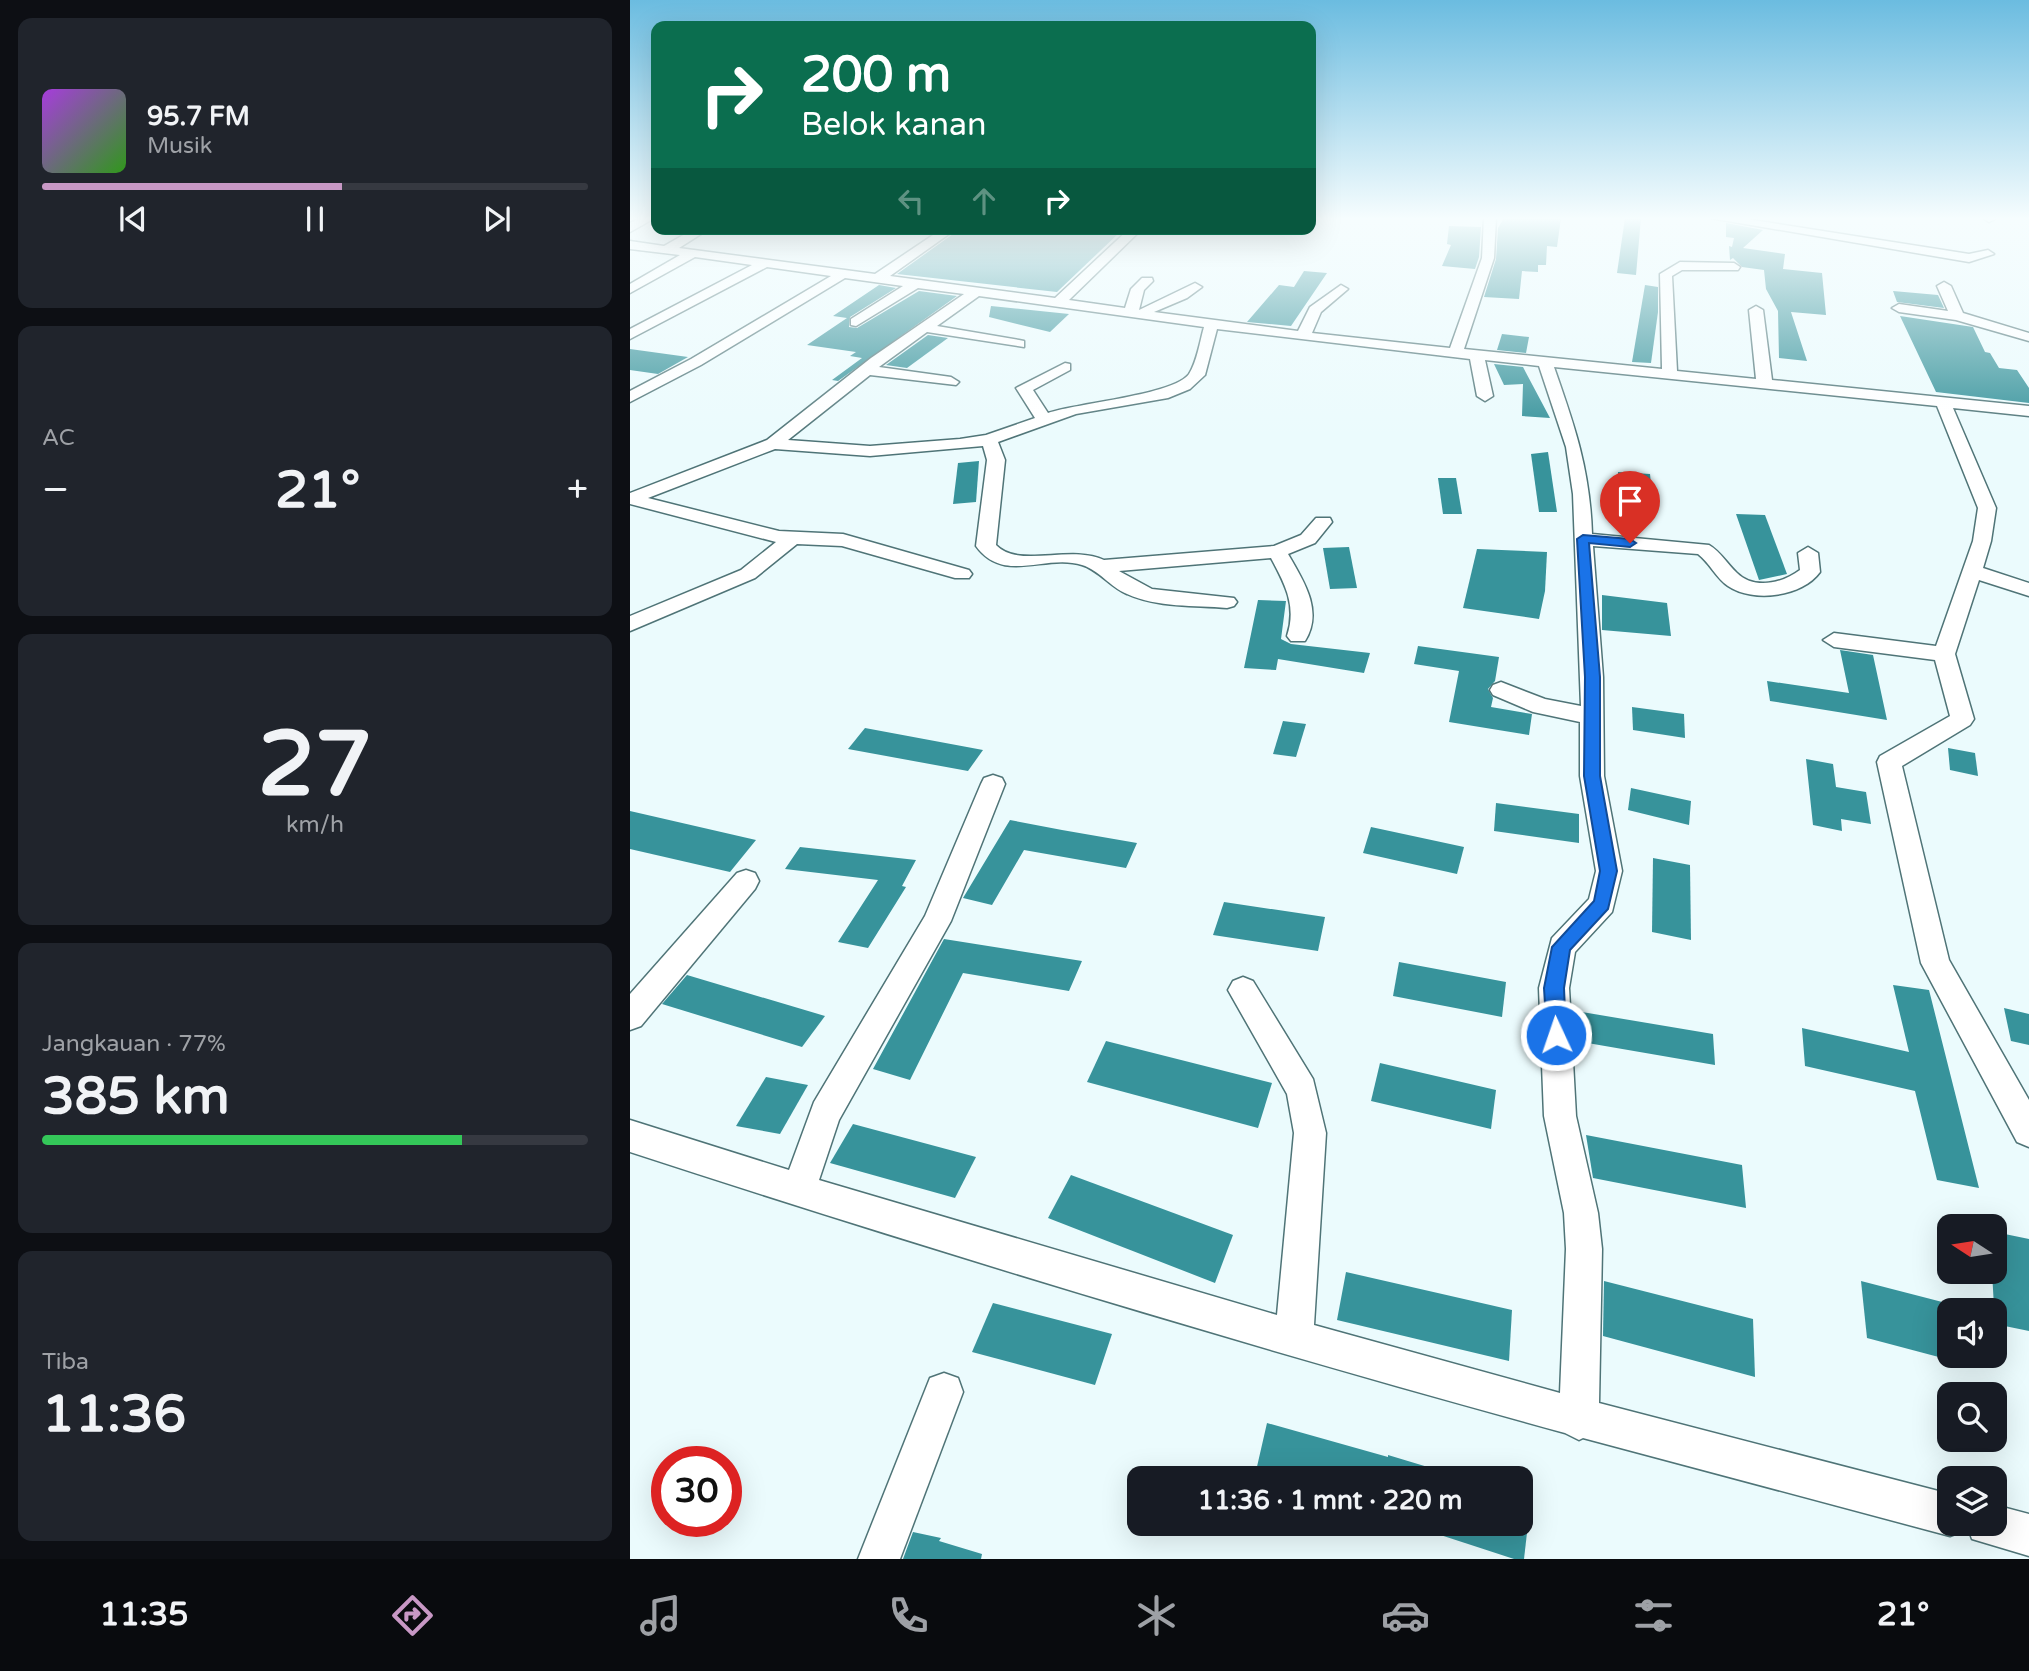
<!DOCTYPE html>
<html lang="id">
<meta charset="utf-8">
<style>
:root{--surface:#171b24;--page:#20242c;--text:#f1f3f6;--muted:#9ea1a6;--line:#363941;--accent:#c898c5}
body{margin:0;font-family:"Varela Round",sans-serif;background:var(--page);color:var(--text);height:100vh;display:flex;flex-direction:column;font-size:26px;white-space:nowrap}
*{box-sizing:border-box;margin:0}
p{font-size:23px;color:var(--muted)}
.icon{flex:none;width:38px;height:38px;fill:none;stroke:currentColor;stroke-width:2;stroke-linecap:round;stroke-linejoin:round}
.map{position:relative;flex:1;overflow:hidden}
.drawer{display:flex;flex-direction:column;gap:18px;padding:18px;background:#0d0f14;width:630px}
.drawer>*{flex:none}
.hud{position:absolute;left:21px;top:21px;width:665px;height:214px;border-radius:14px;box-shadow:0 7px 28px #0002;background:#0b6e4f;color:#fff;overflow:hidden}
.needle{width:46px;rotate:282deg}
.controls{position:absolute;left:1307px;top:1214px;display:grid;gap:14px}
.controls a{display:grid;place-items:center;width:70px;height:70px;border-radius:14px;background:var(--surface);box-shadow:0 7px 28px #0002;font-size:35px}
.speed{position:absolute;left:21px;top:1446px;display:flex;gap:14px;font-size:35px;font-weight:700;text-align:center}
.speed>*{display:grid;place-content:center;width:91px;height:91px;border-radius:50%;background:var(--surface);box-shadow:0 7px 28px #0002;line-height:1}
.speed .limit{border:10px solid #d22;background:#fff;color:#111}
.pin{position:absolute;display:grid;place-items:center;width:60px;height:60px;color:#fff;margin:-72px -30px;border-radius:50% 50% 50% 0;rotate:-45deg;box-shadow:0 0 7px #0007}
.pin .icon{rotate:45deg}
.me{position:absolute;width:77px;margin:-38px;rotate:357deg;stroke-linejoin:round;filter:drop-shadow(0 0 5px #0008)}
.turn{display:flex;align-items:center;gap:24px;height:147px;padding:0 35px;font-size:32px}
.turn .icon{width:91px;height:91px;stroke-width:2.5}
.turn b{display:block;font-size:49px;line-height:60px}
.lanes{display:flex;align-items:center;height:66px;padding:0 35px;background:#0003;justify-content:center;gap:35px;direction:ltr}
.lanes .off{opacity:.35}
.big{font-size:52px;font-weight:800;line-height:1.1}
.drawer .card{flex:1;display:flex;flex-direction:column;justify-content:center;gap:10px;min-width:0;padding:0 24px;border-radius:14px;background:var(--page)}
.drawer .dial{align-items:center;gap:0}
.dial b{font-size:91px;line-height:1}
.song{display:flex;align-items:center;gap:21px}
.cover{width:84px;height:84px;border-radius:10px;background:linear-gradient(135deg,hsl(280 70% 55%),hsl(110 70% 35%))}
.played{height:7px;border-radius:4px;background:linear-gradient(90deg,var(--accent) 55%,var(--line) 55%)}
.keys{display:flex;justify-content:space-around;direction:ltr}
.heat{display:flex;justify-content:space-between;align-items:center;font-size:38px;direction:ltr}
.charge{height:10px;border-radius:5px;background:linear-gradient(90deg,#34c759 77%,var(--line) 0)}
.trip{position:absolute;left:497px;top:1466px;width:406px;height:70px;border-radius:14px;background:var(--surface);box-shadow:0 7px 28px #0002;font-weight:800;line-height:70px;text-align:center}
.dock{display:flex;height:112px;justify-content:space-around;align-items:center;background:#090b0e;color:var(--muted)}
.dock .icon{width:49px;height:49px}
.dock .on{color:var(--accent)}
.dock b{font-size:32px;color:var(--text)}
main{display:flex;flex:1;min-height:0}
.map>svg:first-child{display:block}
.building{fill:#37939b}
.lines{fill:none;stroke-linecap:round;stroke-linejoin:round}
.minor-casing{stroke:#4f7477;stroke-width:3}
.minor{fill:#fff;fill-rule:evenodd}
.route{fill:#1a73e8;stroke:#114b97;stroke-width:2}
</style>
<main>
<section class="drawer">
<div class="card">
<div class="song"><i class="cover"></i><div><b>95.7 FM</b><p>Musik</p></div></div>
<div class="played"></div>
<div class="keys"><svg class="icon" aria-label="previous" viewBox="0 0 24 24"><path d="M18 5L8 12l10 7zM5 5v14"/></svg><svg class="icon" aria-label="pause" viewBox="0 0 24 24"><path d="M8 5v14M16 5v14"/></svg><svg class="icon" aria-label="next" viewBox="0 0 24 24"><path d="M6 5l10 7-10 7zM19 5v14"/></svg></div>
</div>
<div class="card"><p>AC</p>
<div class="heat"><a>−</a><b class="big">21°</b><a>+</a></div>
</div>
<div class="card dial"><b>27</b><p>km/h</p></div>
<div class="card"><p>Jangkauan · 77%</p><b class="big">385 km</b><div class="charge"></div></div>
<div class="card"><p>Tiba</p><b class="big">11:36</b></div>
</section>
<div class="map">
<svg width="1399" height="1559" viewBox="0 0 1399 1559">
<rect width="100%" height="100%" fill="#ebfbfd"/>
<g class="building">
<polygon points="874,218 931,218 927,247 917,246 916,265 908,265 908,272 892,271 889,299 854,297 866,259 868,228"/>
<polygon points="995,218 1011,218 1006,275 987,273"/>
<polygon points="1096,223 1133,230 1113,248 1155,254 1153,269 1192,273 1196,315 1161,312 1177,361 1149,358 1148,311 1136,289 1134,270 1112,267 1103,258 1100,260 1099,246 1102,247 1104,238 1096,237"/>
<polygon points="819,226 851,227 849,257 845,269 812,266 821,245 817,244"/>
<polygon points="330,229 413,229 490,232 427,292 267,274"/>
<polygon points="674,271 697,273 661,326 617,322 649,285 664,287"/>
<polygon points="249,285 266,288 220,317 219,327 227,328 289,291 327,296 208,381 202,380 232,358 220,356 226,352 177,345 217,318 203,316"/>
<polygon points="1015,285 1028,287 1028,312 1021,363 1002,362"/>
<polygon points="1263,291 1308,295 1314,308 1267,302"/>
<polygon points="361,306 439,314 420,332 359,317"/>
<polygon points="1270,316 1343,327 1355,352 1360,353 1369,368 1387,370 1399,388 1399,403 1306,392"/>
<polygon points="872,334 899,337 896,353 867,350"/>
<polygon points="298,335 318,338 277,368 256,365"/>
<polygon points="0,349 58,357 28,374 0,370"/>
<polygon points="864,364 893,367 920,418 892,416 893,384 874,385"/>
<polygon points="918,452 927,512 909,512 901,454"/>
<polygon points="349,461 346,502 323,504 328,463"/>
<polygon points="988,472 1020,474 1024,516 988,512"/>
<polygon points="808,478 826,478 832,514 813,514"/>
<polygon points="1106,514 1135,515 1157,574 1129,580"/>
<polygon points="719,547 727,588 700,589 693,548"/>
<polygon points="847,549 917,552 915,591 909,619 833,608"/>
<polygon points="972,595 1037,603 1041,636 972,630"/>
<polygon points="628,600 656,601 651,639 661,644 740,653 734,673 648,659 646,670 614,668"/>
<polygon points="788,646 869,657 865,681 858,689 863,698 861,707 902,714 899,735 819,722 829,671 784,664"/>
<polygon points="1210,650 1243,655 1257,720 1140,701 1137,681 1219,693"/>
<polygon points="1002,707 1054,714 1055,738 1003,730"/>
<polygon points="653,721 676,724 666,757 643,754"/>
<polygon points="235,728 353,750 338,771 218,749"/>
<polygon points="1318,748 1345,753 1348,776 1320,770"/>
<polygon points="1176,759 1203,764 1206,787 1236,792 1241,824 1211,819 1212,831 1183,825"/>
<polygon points="1001,788 1061,801 1059,825 998,810"/>
<polygon points="866,803 949,814 949,843 864,831"/>
<polygon points="0,811 126,840 100,872 0,849"/>
<polygon points="380,820 432,830 507,843 496,868 394,850 362,905 333,898"/>
<polygon points="741,827 834,847 827,874 733,853"/>
<polygon points="170,847 286,860 272,886 276,887 238,948 208,942 248,880 155,869"/>
<polygon points="1023,858 1060,865 1061,940 1022,932"/>
<polygon points="594,902 695,917 688,951 583,935"/>
<polygon points="314,939 452,961 439,991 333,973 280,1080 243,1069"/>
<polygon points="769,962 876,982 872,1017 763,996"/>
<polygon points="57,975 195,1016 172,1047 32,1004"/>
<polygon points="1263,985 1299,990 1349,1188 1307,1180 1285,1091 1175,1066 1172,1028 1279,1052"/>
<polygon points="1374,1008 1399,1014 1399,1045 1381,1041"/>
<polygon points="946,1011 1083,1034 1085,1065 946,1041"/>
<polygon points="476,1041 642,1083 628,1128 457,1082"/>
<polygon points="750,1063 866,1090 861,1129 741,1101"/>
<polygon points="136,1077 178,1085 150,1134 106,1126"/>
<polygon points="223,1124 346,1157 325,1198 200,1163"/>
<polygon points="956,1135 1112,1165 1116,1208 963,1178"/>
<polygon points="441,1175 603,1235 585,1283 418,1218"/>
<polygon points="1365,1232 1399,1239 1399,1331 1365,1324 1362,1272 1365,1272"/>
<polygon points="716,1272 882,1310 879,1361 707,1320"/>
<polygon points="974,1281 1123,1319 1125,1377 973,1336"/>
<polygon points="1231,1281 1320,1304 1320,1360 1237,1338"/>
<polygon points="363,1303 482,1334 465,1385 342,1352"/>
<polygon points="637,1423 758,1457 758,1455 821,1474 820,1479 654,1479 626,1471"/>
<polygon points="789,1524 898,1524 894,1559 884,1559 789,1528"/>
<polygon points="283,1532 311,1538 309,1541 352,1554 351,1559 273,1559"/>
</g>
<g class="lines">
<g class="minor-casing">
<g id="minor">
<polygon points="10,218 25,218 0,232 0,223"/>
<path d="M854,218H866L864,258L834,349L1032,369L1030,274L1050,262L1104,263L1110,267L1108,270H1052L1042,276L1047,371L1126,379L1119,310L1126,306L1133,310L1142,380L1399,406V416L1323,408L1366,508L1361,541L1353,568L1399,583V596L1349,580L1325,654L1344,719L1340,725L1272,766L1319,960L1399,1100V1147L1387,1142L1291,963L1247,762L1250,756L1320,716L1305,660L1204,647L1193,640L1204,633L1306,646L1343,541L1348,508L1307,406L924,367C945,427 960,470 962,534L1079,545C1091,552 1097,564 1107,573C1124,590 1153,583 1170,570L1168,553L1178,547L1188,553L1190,572C1172,597 1123,603 1098,586C1086,578 1080,563 1068,554L963,546L973,677L974,776L992,871L982,912L945,952L939,988L946,1116L968,1213L972,1249L969,1403L1320,1494V1524H1365V1505L1399,1514V1556L1342,1539L1337,1525L1335,1530L1320,1536L953,1438L949,1440L935,1433C621,1347 310,1253 0,1152V1120L159,1170L184,1102L295,916L351,784L354,778L363,775L372,778L375,784L321,921L209,1120L189,1180L647,1315L664,1133L657,1094L598,990L603,981L613,977L623,981L683,1079L696,1133L684,1325L930,1393L936,1249L934,1213L914,1116L909,988L922,938L959,899L966,871L950,776V722L903,712L863,695L860,690L863,685L871,682L915,699L951,706L943,494L936,447L909,366L855,360L863,396L855,401L847,396L840,359L587,329L575,375L560,389L538,398L446,414L368,442L375,460L366,545C389,569 440,544 474,560L644,546L671,535L686,518H700L702,522L685,543L658,554C673,580 694,611 675,641H661L657,636C667,606 655,584 641,558L489,571L522,589L604,598L607,602L604,606L597,608C564,605 528,608 497,594C480,587 469,570 452,565C416,553 374,585 346,546L357,460L353,446L240,456L145,449L18,498L149,531L213,534L339,570L342,574L339,578H325L212,546L167,544L125,578L0,631V616L111,570L146,542L0,504V493L137,440L241,358L334,294L288,288L226,326L221,325V319L273,286L215,278L71,365L0,402V391L61,359L201,276L137,267L0,339V329L122,265L65,257L0,293V284L50,255L0,249V241L34,246L64,229H79L49,248L245,274L312,229H326L260,276L425,298L499,229H512L439,300L495,308L501,289L512,278H522L523,281L514,290L509,310L565,283L572,287L557,298L524,312L668,331L680,307L711,285L718,289L691,312L682,333L820,348L852,258ZM349,296L574,327C570,341 567,362 559,374C544,395 447,403 418,413L403,390L440,370V364L435,363L386,388L405,418L356,435L330,439L240,446L158,440L240,375L326,385L329,382L321,377L249,367L297,332L394,347V341L389,340L307,326Z"/>
<polygon points="1080,218 1110,218 1339,254 1358,250 1364,254 1339,262"/>
<polygon points="1353,218 1365,218 1365,219 1359,222"/>
<polygon points="1314,282 1321,286 1333,313 1399,333 1399,341 1326,320 1269,312 1262,308 1269,304 1318,311 1307,286"/>
<polygon points="116,870 125,873 129,881 125,889 11,1026 0,1030 0,994 107,873"/>
<polygon points="314,1373 328,1378 333,1392 270,1559 228,1559 300,1378"/>
</g>
</g>
<use href="#minor" class="minor"/>
</g>
<linearGradient id="sky" x2="0" y2="1"><stop stop-color="#6bbce0"/><stop offset="0.5" stop-color="#f6fdfe"/><stop offset="1" stop-color="#f6fdfe" stop-opacity="0"/></linearGradient>
<rect width="1399" height="437" fill="url(#sky)"/>
<polygon class="route" points="953,535 1000,539 1006,543 1000,547 959,543 970,677 970,776 987,871 978,909 940,950 934,988 936,1035 933,1041 926,1044 919,1041 917,1035 914,988 922,947 964,901 970,871 954,776 955,677 947,539"/>
</svg>
<div class="controls">
<a><svg class="needle" viewBox="-14 -14 28 28"><path d="M0-13l5 13h-10z" fill="#e53935"/><path d="M0 13l5-13h-10z" fill="#9ea1a6"/></svg></a>
<a><svg class="icon" aria-label="sound" viewBox="0 0 24 24"><path d="M4 9h4l5-4v14l-5-4H4zM17 9q2 3 0 6"/></svg></a>
<a><svg class="icon" aria-label="search" viewBox="0 0 24 24"><circle cx="10" cy="10" r="6"/><path d="M15 15l6 6"/></svg></a>
<a><svg class="icon" aria-label="layers" viewBox="0 0 24 24"><path d="M12 4l9 5-9 5-9-5zM3 14l9 5 9-5"/></svg></a>
</div>
<div class="speed"><div class="limit">30</div></div>
<div class="pin" style="left:1000px;top:543px;background:#d93025"><svg class="icon" aria-label="arrive" viewBox="0 0 24 24"><path d="M6 21V4h12l-3 4 3 4H6"/></svg></div>
<svg class="me" style="left:926px;top:1035px" viewBox="-20 -20 40 40"><circle r="17" fill="#1a73e8" stroke="#fff" stroke-width="3"/><path d="M0-11L8 9 0 5-8 9z" fill="#fff"/></svg>
<div class="trip">11:36 · 1 mnt · 220 m</div>
<div class="hud">
<div class="turn"><svg class="icon" aria-label="right" viewBox="0 0 24 24"><path d="M7 20v-9h11M14 6l5 5-5 5"/></svg><div><b>200 m</b>Belok kanan</div></div>
<div class="lanes"><svg class="icon off" aria-label="left" viewBox="0 0 24 24"><path d="M17 20v-9H6M10 6l-5 5 5 5"/></svg><svg class="icon off" aria-label="ahead" viewBox="0 0 24 24"><path d="M12 20V5M6 11l6-6 6 6"/></svg><svg class="icon" aria-label="right" viewBox="0 0 24 24"><path d="M7 20v-9h11M14 6l5 5-5 5"/></svg></div>
</div>
</div>
</main>
<nav class="dock">
<b>11:35</b>
<svg class="icon on" aria-label="directions" viewBox="0 0 24 24"><path d="M12 3l9 9-9 9-9-9zM9 14v-3h6M13 9l2 2-2 2"/></svg>
<svg class="icon" aria-label="music" viewBox="0 0 24 24"><path d="M9 18V5l10-2v13"/><circle cx="6" cy="18" r="3"/><circle cx="16" cy="16" r="3"/></svg>
<svg class="icon" aria-label="phone" viewBox="0 0 24 24"><path d="M5 4h4l2 5-3 2q2 4 5 5l2-3 5 2v4C11 20 4 13 5 4z"/></svg>
<svg class="icon" aria-label="climate" viewBox="0 0 24 24"><path d="M12 3v18M4 7l16 10M4 17L20 7"/></svg>
<svg class="icon" aria-label="car" viewBox="0 0 24 24"><path d="M5 17H2v-5l4-1 3-4h7l3 4 3 1v5h-3M9 17h6M6 11h13"/><circle cx="7" cy="17" r="2"/><circle cx="17" cy="17" r="2"/></svg>
<svg class="icon" aria-label="filters" viewBox="0 0 24 24"><path d="M4 7h16M4 17h16"/><circle cx="9" cy="7" r="2"/><circle cx="15" cy="17" r="2"/></svg>
<b>21°</b>
</nav>
